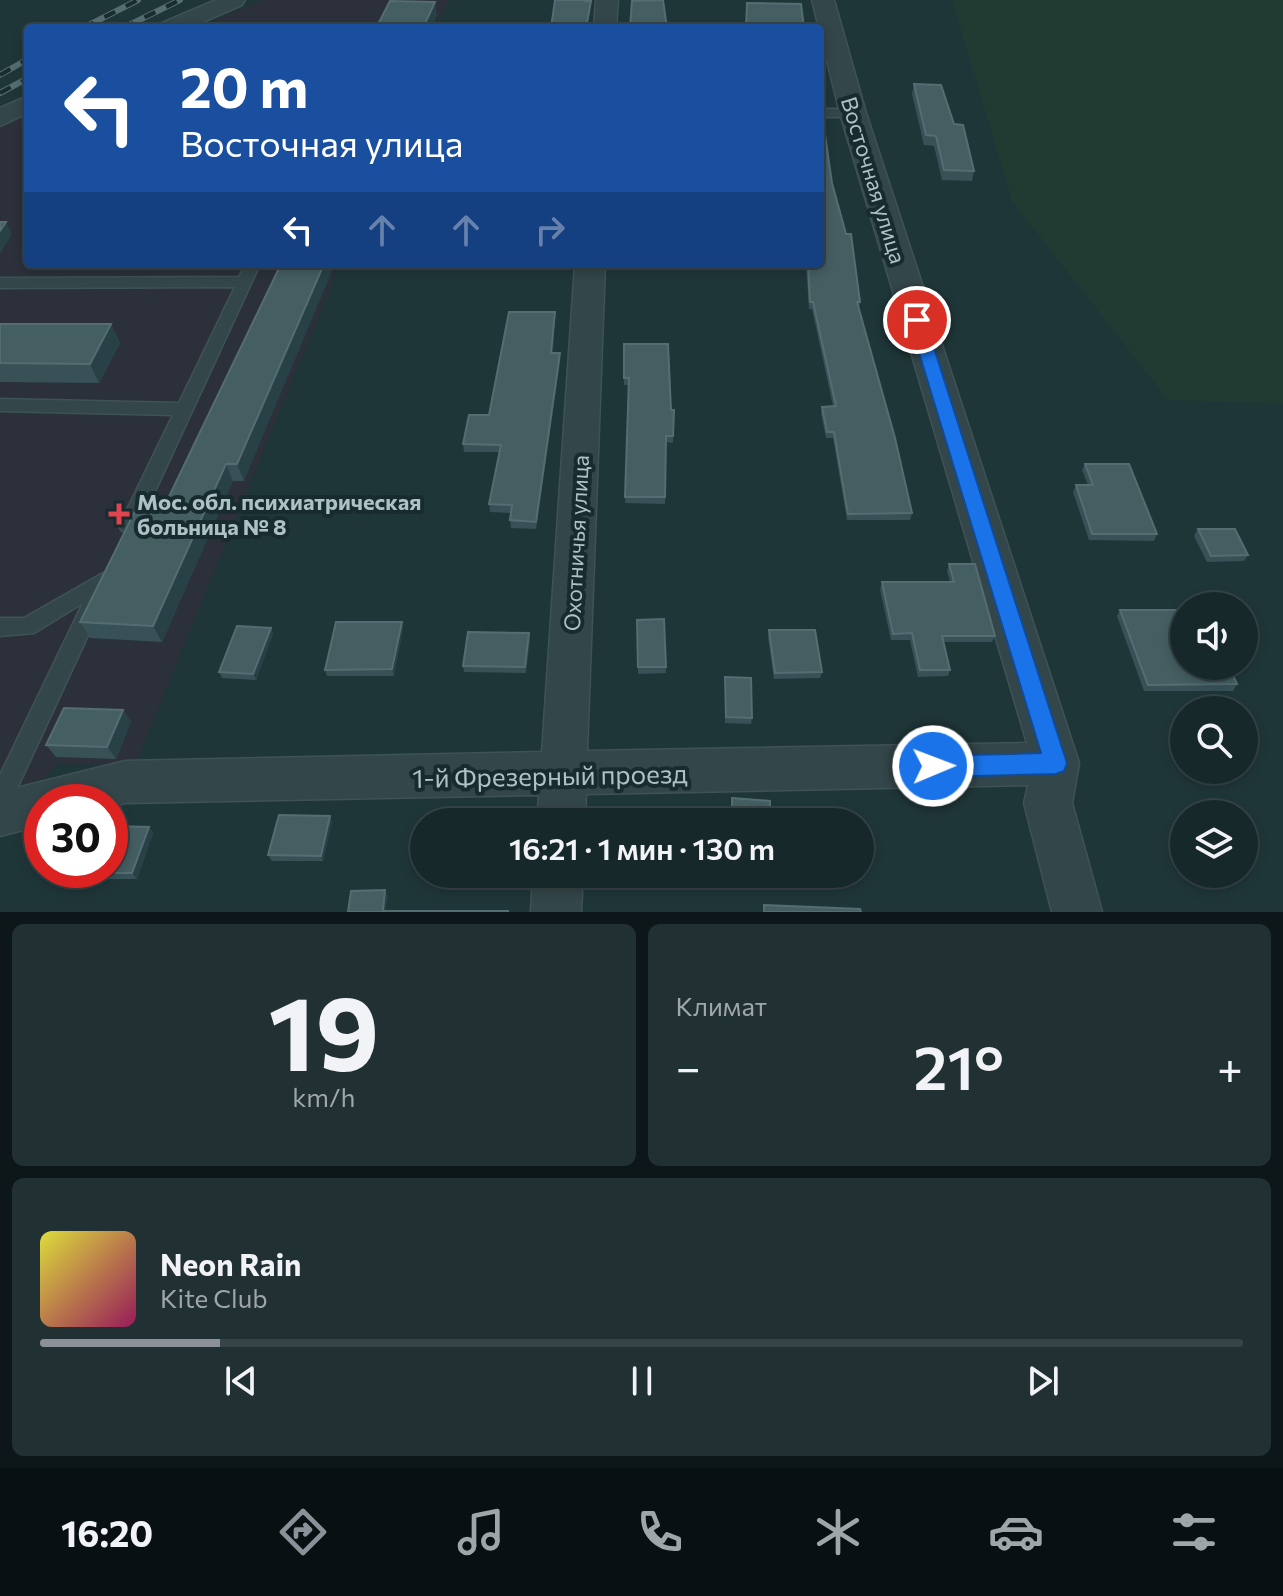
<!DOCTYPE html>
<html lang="ru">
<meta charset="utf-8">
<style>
:root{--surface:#17282b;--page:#203033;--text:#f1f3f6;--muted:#9ea6a9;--line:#364447;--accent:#8c9099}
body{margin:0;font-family:Commissioner,sans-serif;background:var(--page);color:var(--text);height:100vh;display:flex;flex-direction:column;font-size:30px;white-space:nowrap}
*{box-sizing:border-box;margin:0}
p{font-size:26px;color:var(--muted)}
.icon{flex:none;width:44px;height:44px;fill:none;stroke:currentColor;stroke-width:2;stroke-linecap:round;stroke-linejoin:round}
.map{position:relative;height:912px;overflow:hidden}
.panel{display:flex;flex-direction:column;gap:12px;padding:12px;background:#0d1618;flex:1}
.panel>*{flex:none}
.banner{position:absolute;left:24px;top:24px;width:800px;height:244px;border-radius:8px;box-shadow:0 4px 12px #0003,0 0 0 2px var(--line);background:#1a4fa0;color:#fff;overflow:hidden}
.fabs{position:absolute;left:1170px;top:592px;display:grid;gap:16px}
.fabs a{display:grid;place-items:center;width:88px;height:88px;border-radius:50%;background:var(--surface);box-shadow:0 4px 12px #0003,0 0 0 2px var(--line);font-size:40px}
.speed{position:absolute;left:24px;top:784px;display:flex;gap:16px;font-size:40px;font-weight:700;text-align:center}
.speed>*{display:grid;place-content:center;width:104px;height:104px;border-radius:50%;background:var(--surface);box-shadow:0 4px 12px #0003,0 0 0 2px var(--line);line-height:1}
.speed .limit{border:12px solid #d22;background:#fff;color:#111}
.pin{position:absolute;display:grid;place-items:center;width:68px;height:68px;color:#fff;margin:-34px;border:4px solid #fff;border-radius:50%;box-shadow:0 2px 8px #0007}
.me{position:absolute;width:88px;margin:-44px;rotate:89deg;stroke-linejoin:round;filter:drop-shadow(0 0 6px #0008)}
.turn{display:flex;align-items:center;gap:28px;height:168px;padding:0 24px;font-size:36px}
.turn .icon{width:104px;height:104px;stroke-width:2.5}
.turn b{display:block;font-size:56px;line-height:68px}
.lanes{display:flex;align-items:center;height:76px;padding:0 24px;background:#0003;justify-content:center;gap:40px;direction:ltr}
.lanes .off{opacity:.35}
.big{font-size:60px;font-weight:600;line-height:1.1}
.panel .card{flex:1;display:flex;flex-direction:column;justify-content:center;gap:12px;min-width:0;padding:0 28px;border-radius:12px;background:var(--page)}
.panel .dial{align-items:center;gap:0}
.dial b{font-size:104px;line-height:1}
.song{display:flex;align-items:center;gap:24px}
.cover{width:96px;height:96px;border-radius:12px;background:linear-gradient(135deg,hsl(60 70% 55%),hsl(330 70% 35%))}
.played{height:8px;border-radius:4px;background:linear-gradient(90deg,var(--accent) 15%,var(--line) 15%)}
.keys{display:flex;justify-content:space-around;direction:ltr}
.heat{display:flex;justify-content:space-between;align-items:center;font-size:44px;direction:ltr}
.panel .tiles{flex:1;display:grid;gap:12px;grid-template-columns:1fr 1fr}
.card:last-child{grid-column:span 2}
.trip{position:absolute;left:410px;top:808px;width:464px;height:80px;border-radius:40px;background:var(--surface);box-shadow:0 4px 12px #0003,0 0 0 2px var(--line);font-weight:600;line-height:80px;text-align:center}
.tabs{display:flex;height:128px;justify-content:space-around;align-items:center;background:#091011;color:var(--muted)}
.tabs .icon{width:56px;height:56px}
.tabs .current{color:var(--accent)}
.tabs b{font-size:36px;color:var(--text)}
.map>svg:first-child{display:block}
.medical{fill:#2b303a}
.green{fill:#213a32}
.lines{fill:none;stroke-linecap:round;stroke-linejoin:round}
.lane-casing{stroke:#3f5256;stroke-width:3}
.street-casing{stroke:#3f5256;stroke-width:3}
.lane{fill:#334649;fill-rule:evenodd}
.street{fill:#334649;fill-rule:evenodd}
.rail-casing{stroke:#546d71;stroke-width:6}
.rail{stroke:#182b2e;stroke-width:4;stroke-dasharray:12;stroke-linecap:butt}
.wall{fill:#375156}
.shaded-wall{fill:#284146}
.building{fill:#445e62;stroke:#546d72;stroke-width:2}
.route{fill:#1a73e8;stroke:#114b97;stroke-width:2}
.health-dot{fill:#e0444e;stroke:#182b2e;stroke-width:3}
.labels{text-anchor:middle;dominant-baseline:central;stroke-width:8;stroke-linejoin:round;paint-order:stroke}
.street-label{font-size:22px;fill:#adc2c6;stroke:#182b2e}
.poi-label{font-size:22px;font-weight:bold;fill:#adc2c6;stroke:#182b2e;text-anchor:start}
.near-street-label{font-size:26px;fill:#adc2c6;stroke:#182b2e}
</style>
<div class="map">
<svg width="1283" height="912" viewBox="0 0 1283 912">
<rect width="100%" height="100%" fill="#1f3639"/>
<g class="medical">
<polygon points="262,0 448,0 437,28 196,28"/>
<polygon points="28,112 28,264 340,264 135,765 57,764 37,787 0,791 0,126"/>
</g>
<polygon class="green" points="952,0 1283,0 1283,404 1168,400 1012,201"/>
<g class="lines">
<g class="lane-casing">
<g id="lane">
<polygon points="820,109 853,109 859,113 853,117 820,117"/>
<polygon points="246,264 260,264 139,526 136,531 122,531 119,526 173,415 0,411 0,399 179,403 235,287 0,288 0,278 239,277"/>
<polygon points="103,573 110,575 113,581 110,587 96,596 103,603 8,808 0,811 0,775 83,603 34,633 0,636 0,618 24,618"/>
</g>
</g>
<g class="street-casing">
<g id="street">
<polygon points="216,0 245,0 242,5 189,28 159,28 162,23"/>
<polygon points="596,0 618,0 616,28 594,28"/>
<polygon points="812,0 834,0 866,113 1079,763 1072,803 1102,912 1052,912 1024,803 1028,785 586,794 585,822 537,822 539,795 125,803 110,807 110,802 42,802 42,825 0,836 0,792 125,761 542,752 575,264 605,264 587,751 1027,743 840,113"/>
<polygon points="28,96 28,113 0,126 0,108"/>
<polygon points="533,874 583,874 581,912 531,912"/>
</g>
</g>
<use href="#lane" class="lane"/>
<use href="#street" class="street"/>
<g class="rail-casing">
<g id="rail">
<polyline points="83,28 138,0"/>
<polyline points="123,28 180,0"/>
<polyline points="0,75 28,59"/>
<polyline points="0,93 28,78"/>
</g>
</g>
<use href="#rail" class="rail"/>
</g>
<g class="wall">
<polygon points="914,84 954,124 974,171 972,181 942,180 934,146 924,145 912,94"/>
<polygon points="832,183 860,302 859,308 912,513 910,520 847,520 833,438 826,438 821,413 822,407 833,406 812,309 809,309 806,264 820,264"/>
<polygon points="281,264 244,481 233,481 162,642 90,638 80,622 164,507"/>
<polygon points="555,312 553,353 560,361 536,529 511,528 510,520 511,513 490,512 489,504 499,452 464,452 463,444 489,415"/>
<polygon points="0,324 111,324 120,343 99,383 0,382"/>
<polygon points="624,344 671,410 674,410 673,443 666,442 665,504 625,503 629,385 624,385"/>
<polygon points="1085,464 1157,534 1154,541 1089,540 1073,492 1076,485 1088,485 1082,470"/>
<polygon points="1198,529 1248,555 1244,561 1207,562 1194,536"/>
<polygon points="949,564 995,636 992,642 943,642 950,670 948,676 918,677 910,640 891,640 880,589 882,582 950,582 947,571"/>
<polygon points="1120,610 1237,684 1233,691 1144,691 1117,616"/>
<polygon points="664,619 666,673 638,674 637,620"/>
<polygon points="271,628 273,634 256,680 222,678 219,672"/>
<polygon points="403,628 394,676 327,676 325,670"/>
<polygon points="769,630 822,672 820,678 774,679 768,637"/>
<polygon points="529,633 530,640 526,673 464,672 463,666"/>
<polygon points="725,677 752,718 751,724 725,723"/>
<polygon points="123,710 131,722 116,759 56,757 46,745"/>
<polygon points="332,821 323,861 272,861 268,855"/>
<polygon points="149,827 153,833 137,879 93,879 88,873"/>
</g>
<g class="shaded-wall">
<polygon points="435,2 437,16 432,28 423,28"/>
<polygon points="6,222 12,234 0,254 0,231"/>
<polygon points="324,264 335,264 244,481 237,464"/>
<polygon points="555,312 555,320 552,361 551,353"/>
<polygon points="111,324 120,343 99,383 90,364"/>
<polygon points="560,353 560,361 536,529 536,522"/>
<polygon points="226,464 233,481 162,642 153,626"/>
<polygon points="402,622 403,628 394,676 392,669"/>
<polygon points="271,628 273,634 256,680 253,674"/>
<polygon points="529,633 530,640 526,673 525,667"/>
<polygon points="123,710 131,722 116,759 107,747"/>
<polygon points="330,816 332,821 323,861 321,856"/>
<polygon points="149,827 153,833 137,879 132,873"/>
<polygon points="385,890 388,896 385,912 383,911"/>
</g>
<g class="building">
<polygon points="555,0 585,0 585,1 591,1 586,28 551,28"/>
<polygon points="663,0 667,28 630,28 632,1"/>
<polygon points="390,1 435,2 423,28 376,28"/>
<polygon points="747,3 801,4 804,28 746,28"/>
<polygon points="914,84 941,85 954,124 963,125 974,171 944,170 936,136 926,135"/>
<polygon points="820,112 822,114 832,183 846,234 851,234 860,302 857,302 895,438 912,513 848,514 834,432 827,432 822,407 836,406 813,302 810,302 808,264 820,264"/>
<polygon points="0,222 6,222 0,231"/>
<polygon points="281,264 324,264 237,464 226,464 153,626 80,622 138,505 164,507"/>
<polygon points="509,312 555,312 551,353 560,353 536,522 510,520 512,505 489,504 501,445 463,444 469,415 489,415"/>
<polygon points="0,324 111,324 90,364 0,363"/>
<polygon points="624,344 668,344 671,410 674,410 673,436 666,436 665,497 625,497 629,378 624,378"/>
<polygon points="1085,464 1129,464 1157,534 1092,534 1076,485 1093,485"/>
<polygon points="1198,529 1235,529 1248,555 1211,556"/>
<polygon points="949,564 975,564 995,636 942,636 950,670 920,670 912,633 893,634 882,582 954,582"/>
<polygon points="1120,610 1184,610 1184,666 1229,666 1237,684 1148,685"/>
<polygon points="664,619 666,667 638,667 637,620"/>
<polygon points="336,622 402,622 392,669 325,670"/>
<polygon points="237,626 271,628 253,674 219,672"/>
<polygon points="769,630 815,630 822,672 775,673"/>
<polygon points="468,632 529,633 525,667 463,666"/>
<polygon points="725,677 751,678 752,718 726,717"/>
<polygon points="64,708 123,710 107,747 46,745"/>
<polygon points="732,798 770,801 770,822 732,822"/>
<polygon points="279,815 330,816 321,856 268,855"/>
<polygon points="110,826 149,827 132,873 88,873 90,870 110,870"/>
<polygon points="385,890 383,911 508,911 508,912 348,912 351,891"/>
<polygon points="764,905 860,909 861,912 764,912"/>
</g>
<polygon class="route" points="917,315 925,320 1067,763 1064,771 1056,774 933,777 924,774 921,766 924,759 933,756 1041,753 909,320"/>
<path class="health-dot" d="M115 502h8v8h8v8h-8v8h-8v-8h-8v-8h8z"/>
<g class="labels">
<g class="street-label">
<text transform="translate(874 180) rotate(73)">Восточная улица</text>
<text transform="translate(576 543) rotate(-87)">Охотничья улица</text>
</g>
<g class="poi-label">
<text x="137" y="501">Мос. обл. психиатрическая<tspan x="137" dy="25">больница № 8</tspan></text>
</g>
<g class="near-street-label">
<text transform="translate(550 775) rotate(-1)">1-й Фрезерный проезд</text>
</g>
</g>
</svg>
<div class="fabs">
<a><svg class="icon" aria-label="sound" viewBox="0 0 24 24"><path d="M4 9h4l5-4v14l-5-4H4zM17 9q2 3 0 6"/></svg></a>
<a><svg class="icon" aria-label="search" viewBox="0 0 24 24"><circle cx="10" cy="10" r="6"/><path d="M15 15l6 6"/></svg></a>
<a><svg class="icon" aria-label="layers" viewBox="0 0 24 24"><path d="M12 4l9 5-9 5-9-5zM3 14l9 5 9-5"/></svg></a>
</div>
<div class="speed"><div class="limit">30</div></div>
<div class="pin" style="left:917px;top:320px;background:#d93025"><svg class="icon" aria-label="arrive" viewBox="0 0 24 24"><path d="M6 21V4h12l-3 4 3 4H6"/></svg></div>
<svg class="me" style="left:933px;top:766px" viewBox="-20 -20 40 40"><circle r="17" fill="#1a73e8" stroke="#fff" stroke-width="3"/><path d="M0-11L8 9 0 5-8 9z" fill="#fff"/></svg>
<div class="trip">16:21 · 1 мин · 130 m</div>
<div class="banner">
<div class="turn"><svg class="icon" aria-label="left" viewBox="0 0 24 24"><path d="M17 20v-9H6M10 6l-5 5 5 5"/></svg><div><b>20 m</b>Восточная улица</div></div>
<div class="lanes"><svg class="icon" aria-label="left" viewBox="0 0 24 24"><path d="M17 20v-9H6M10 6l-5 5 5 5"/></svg><svg class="icon off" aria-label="ahead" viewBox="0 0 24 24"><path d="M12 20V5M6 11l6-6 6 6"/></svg><svg class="icon off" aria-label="ahead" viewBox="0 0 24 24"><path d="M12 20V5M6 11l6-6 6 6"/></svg><svg class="icon off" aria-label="right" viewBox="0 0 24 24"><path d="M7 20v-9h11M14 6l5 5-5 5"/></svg></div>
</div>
</div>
<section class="panel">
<div class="tiles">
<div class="card dial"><b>19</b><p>km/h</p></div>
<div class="card"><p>Климат</p>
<div class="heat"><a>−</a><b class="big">21°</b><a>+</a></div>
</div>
<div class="card">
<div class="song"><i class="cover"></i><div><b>Neon Rain</b><p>Kite Club</p></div></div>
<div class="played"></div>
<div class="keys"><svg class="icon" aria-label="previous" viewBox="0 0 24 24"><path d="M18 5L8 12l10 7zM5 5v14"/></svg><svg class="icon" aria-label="pause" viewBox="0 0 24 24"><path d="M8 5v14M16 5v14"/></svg><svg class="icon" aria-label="next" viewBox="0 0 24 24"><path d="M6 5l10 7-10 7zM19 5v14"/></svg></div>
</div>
</div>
</section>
<nav class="tabs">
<b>16:20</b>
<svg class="icon current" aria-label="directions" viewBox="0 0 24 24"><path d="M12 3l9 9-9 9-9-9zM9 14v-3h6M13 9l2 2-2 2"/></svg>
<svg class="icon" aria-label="music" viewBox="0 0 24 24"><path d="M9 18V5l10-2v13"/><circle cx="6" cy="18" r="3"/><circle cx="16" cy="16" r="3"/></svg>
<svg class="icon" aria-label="phone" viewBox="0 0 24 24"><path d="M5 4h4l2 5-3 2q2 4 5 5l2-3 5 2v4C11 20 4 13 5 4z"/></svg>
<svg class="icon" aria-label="climate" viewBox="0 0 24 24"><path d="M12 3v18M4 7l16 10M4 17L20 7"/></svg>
<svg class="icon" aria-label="car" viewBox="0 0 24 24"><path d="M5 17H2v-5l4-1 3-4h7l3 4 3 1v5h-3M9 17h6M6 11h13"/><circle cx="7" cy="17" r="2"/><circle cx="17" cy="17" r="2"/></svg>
<svg class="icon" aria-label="filters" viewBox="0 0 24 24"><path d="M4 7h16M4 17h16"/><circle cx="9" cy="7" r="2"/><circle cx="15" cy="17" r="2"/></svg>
</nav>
